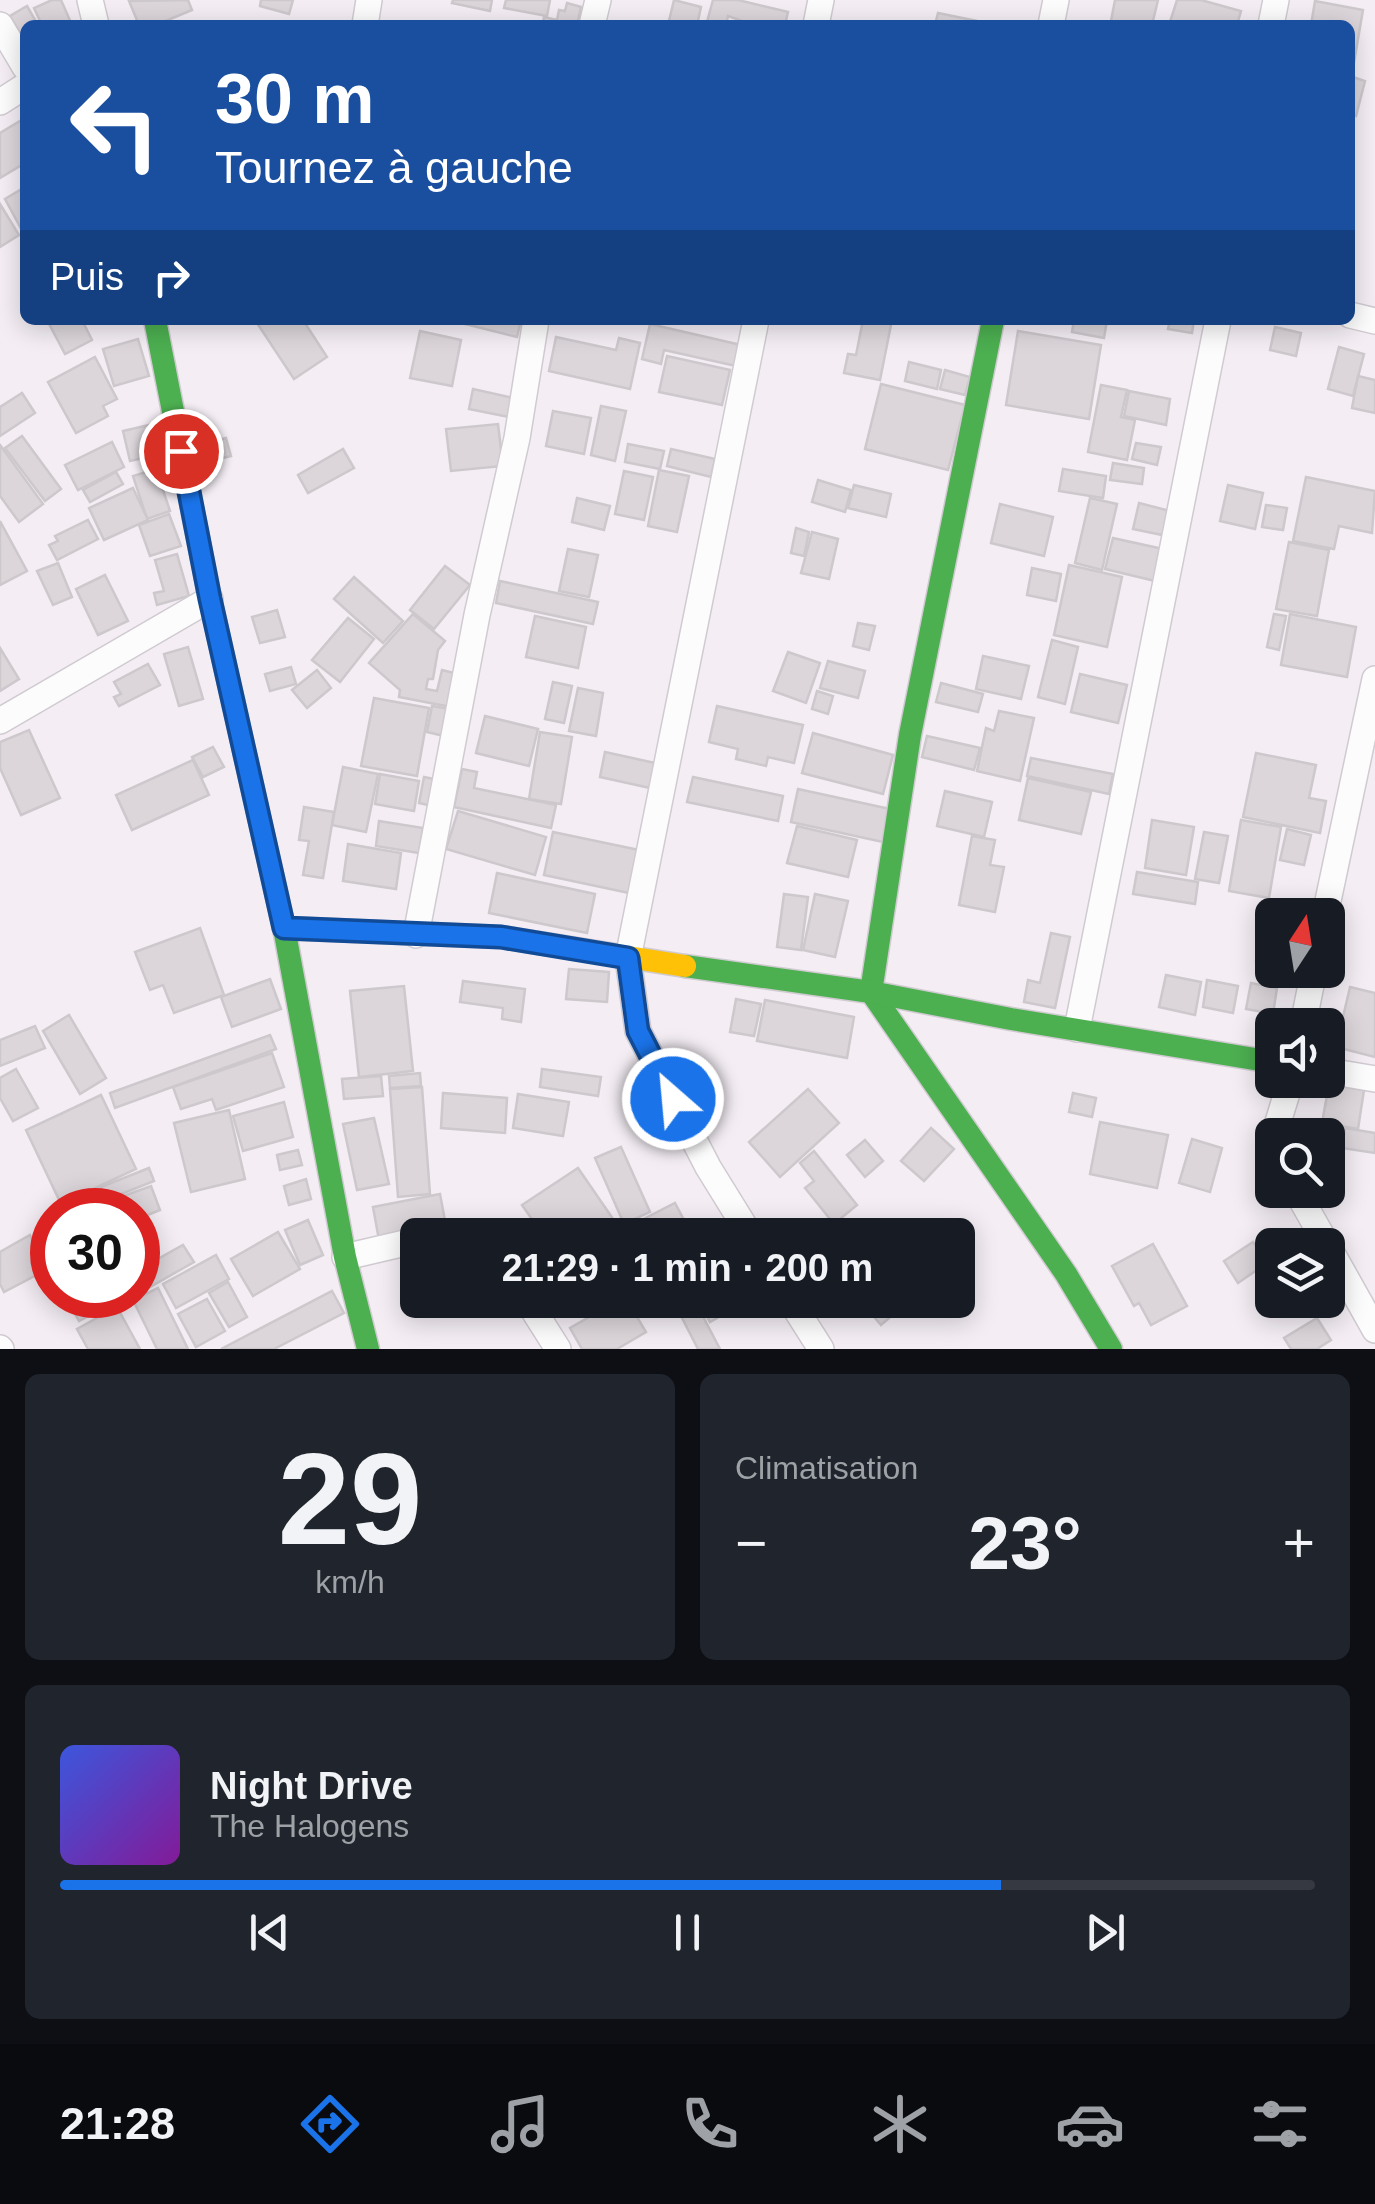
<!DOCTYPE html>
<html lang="fr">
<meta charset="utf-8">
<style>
:root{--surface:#171b24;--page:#20242c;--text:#f1f3f6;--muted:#9ea1a6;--line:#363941;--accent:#1a73e8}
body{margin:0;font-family:Helvetica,sans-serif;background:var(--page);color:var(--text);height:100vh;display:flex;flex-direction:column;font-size:38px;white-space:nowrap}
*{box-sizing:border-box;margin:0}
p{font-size:32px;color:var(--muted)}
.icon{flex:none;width:55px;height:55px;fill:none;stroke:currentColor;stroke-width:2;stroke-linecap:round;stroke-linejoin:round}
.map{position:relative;height:1349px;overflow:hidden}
.sheet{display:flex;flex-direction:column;gap:25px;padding:25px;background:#0d0f14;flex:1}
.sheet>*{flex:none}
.top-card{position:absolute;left:20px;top:20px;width:1335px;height:305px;border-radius:15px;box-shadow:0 5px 25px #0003;background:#1a4fa0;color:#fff;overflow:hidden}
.needle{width:65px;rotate:12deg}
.fabs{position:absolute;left:1255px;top:898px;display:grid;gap:20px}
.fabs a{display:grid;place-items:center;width:90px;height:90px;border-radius:15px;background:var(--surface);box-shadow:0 5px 25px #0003;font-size:50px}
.speed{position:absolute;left:30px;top:1188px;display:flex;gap:20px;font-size:50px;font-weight:700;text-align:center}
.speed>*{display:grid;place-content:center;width:130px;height:130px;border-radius:50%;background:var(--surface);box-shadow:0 5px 25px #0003;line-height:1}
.speed .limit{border:15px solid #d22;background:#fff;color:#111}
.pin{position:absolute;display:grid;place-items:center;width:85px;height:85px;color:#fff;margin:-42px;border:5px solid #fff;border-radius:50%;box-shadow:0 2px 10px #0007}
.me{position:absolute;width:110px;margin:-55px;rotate:333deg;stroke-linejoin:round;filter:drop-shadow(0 0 8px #0008)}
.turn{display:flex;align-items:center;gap:35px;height:210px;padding:0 30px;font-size:45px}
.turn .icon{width:130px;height:130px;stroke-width:2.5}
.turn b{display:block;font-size:70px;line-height:85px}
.then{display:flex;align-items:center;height:95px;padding:0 30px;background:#0003;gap:20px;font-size:38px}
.big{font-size:75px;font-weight:800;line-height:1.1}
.sheet .widget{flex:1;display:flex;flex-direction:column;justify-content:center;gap:15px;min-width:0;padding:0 35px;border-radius:15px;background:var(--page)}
.sheet .dial{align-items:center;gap:0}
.dial b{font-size:130px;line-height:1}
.song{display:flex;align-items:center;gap:30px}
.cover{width:120px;height:120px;border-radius:15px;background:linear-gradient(135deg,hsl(230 70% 55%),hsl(290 70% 35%))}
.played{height:10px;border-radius:5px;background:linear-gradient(90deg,var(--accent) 75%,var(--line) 75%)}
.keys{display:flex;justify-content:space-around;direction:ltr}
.heat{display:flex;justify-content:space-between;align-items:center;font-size:55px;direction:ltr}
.sheet .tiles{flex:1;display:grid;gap:25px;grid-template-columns:1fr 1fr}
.widget:last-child{grid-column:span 2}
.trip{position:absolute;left:400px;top:1218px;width:575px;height:100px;border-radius:15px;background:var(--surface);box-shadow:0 5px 25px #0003;font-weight:800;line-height:100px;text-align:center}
.tabs{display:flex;height:160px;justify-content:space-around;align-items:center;background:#090b0e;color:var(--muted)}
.tabs .icon{width:70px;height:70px}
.tabs .current{color:var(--accent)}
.tabs b{font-size:45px;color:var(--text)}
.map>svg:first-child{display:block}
.building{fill:#dcd6db;stroke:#cdc8cc;stroke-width:2.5}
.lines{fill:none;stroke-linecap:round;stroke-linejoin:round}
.street-casing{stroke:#d0cbd0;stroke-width:28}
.fast-casing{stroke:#d0cbd0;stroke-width:25}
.slow-casing{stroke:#d0cbd0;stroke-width:25}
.street{stroke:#fdfcfd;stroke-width:25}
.fast{stroke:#4caf50;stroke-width:22}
.slow{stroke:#ffc107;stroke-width:22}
.route-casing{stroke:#114b97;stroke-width:25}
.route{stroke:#1a73e8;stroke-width:18}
</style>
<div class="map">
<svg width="1375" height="1349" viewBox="0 0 1375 1349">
<rect width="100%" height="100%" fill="#f4eef4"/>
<g class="building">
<polygon points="52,0 61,0 72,25 42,25 34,8"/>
<polygon points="188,0 192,10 156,25 139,25 129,1"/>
<polygon points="261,0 293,0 289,14 260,6"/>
<polygon points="453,0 492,0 490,11 452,3"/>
<polygon points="506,0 550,0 547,16 504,8"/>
<polygon points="674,0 701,7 697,25 668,25"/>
<polygon points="713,0 738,0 788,12 785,25 753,25 728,16 726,25 707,22"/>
<polygon points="1115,0 1158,0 1152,25 1111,21"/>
<polygon points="1177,0 1201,0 1241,11 1237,25 1169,25"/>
<polygon points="1315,1 1363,10 1353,68 1350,67 1350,25 1311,25"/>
<polygon points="567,3 581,7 577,25 543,23 544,17 557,20 559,10 565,11"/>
<polygon points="27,6 38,25 25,25 25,42 10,16"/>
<polygon points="938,13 982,22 981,25 935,25"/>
<polygon points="1350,76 1365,81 1356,116 1350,114"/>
<polygon points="25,118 25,163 0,178 0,133"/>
<polygon points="20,190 25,198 25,236 5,199"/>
<polygon points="0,204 19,235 0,247"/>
<polygon points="47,320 82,320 92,340 65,354"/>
<polygon points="255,320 303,320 327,357 294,379"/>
<polygon points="449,320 521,320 517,337"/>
<polygon points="863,320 892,320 880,380 844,373 848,354 856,355"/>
<polygon points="1074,320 1107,320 1104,338 1072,332"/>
<polygon points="1170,320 1194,320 1192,333 1168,329"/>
<polygon points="650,324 741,345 736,366 664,350 661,364 642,359"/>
<polygon points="1275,327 1301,333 1296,356 1270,350"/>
<polygon points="420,331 461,340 452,386 410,378"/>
<polygon points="1018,331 1101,345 1089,419 1006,405"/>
<polygon points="556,337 616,350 619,338 640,343 630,389 549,371"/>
<polygon points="138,339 149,376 114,386 103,349"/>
<polygon points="1339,347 1364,354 1353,396 1328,389"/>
<polygon points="667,356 730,370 722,405 659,392"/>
<polygon points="95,357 117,399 103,406 108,416 76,433 48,382"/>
<polygon points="909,362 941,370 937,389 905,381"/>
<polygon points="945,370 970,377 965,395 940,389"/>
<polygon points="1358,376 1375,380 1375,413 1352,408"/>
<polygon points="881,384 965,405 948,470 865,449"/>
<polygon points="1101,385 1127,390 1121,417 1135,420 1127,460 1088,452"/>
<polygon points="473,389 513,398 509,417 469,409"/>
<polygon points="1129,391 1170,399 1166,425 1124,416"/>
<polygon points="22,393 35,413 0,436 0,407"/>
<polygon points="601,406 626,411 615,461 591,455"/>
<polygon points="553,411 591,418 584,454 546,446"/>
<polygon points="498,424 503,466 451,471 446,429"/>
<polygon points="149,425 156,455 130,461 123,431"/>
<polygon points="22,436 61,489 45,501 5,448"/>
<polygon points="226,438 231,456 206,462 202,444"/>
<polygon points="112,442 124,467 78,490 65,465"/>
<polygon points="1136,443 1161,447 1157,465 1132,459"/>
<polygon points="628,444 664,451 660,469 625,462"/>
<polygon points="0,445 43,504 19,522 0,496"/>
<polygon points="343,449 354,468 308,493 298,475"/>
<polygon points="671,449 715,459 711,477 667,466"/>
<polygon points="1113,463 1144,468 1142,484 1110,480"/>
<polygon points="156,469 170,511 147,519 133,476"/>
<polygon points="1063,469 1106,476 1103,498 1059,491"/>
<polygon points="659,470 689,476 677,532 648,526"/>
<polygon points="624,471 653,477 644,520 615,514"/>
<polygon points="116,472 123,484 90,502 83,490"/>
<polygon points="1306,477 1375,491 1372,533 1339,526 1334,549 1293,541"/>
<polygon points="818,480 851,490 845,512 812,502"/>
<polygon points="854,485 891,494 886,517 848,508"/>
<polygon points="1228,485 1263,493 1255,529 1220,521"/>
<polygon points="133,488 148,520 104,540 89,508"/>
<polygon points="577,498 610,506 604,530 572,522"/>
<polygon points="1090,498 1117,504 1102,570 1075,563"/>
<polygon points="1139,503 1174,512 1167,536 1133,529"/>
<polygon points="1000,504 1053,517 1044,556 991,543"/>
<polygon points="1266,505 1287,508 1283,530 1262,527"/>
<polygon points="169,514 181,546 150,556 139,525"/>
<polygon points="88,520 98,539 57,560 49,545 58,541 55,536"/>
<polygon points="0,521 27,571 0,585"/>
<polygon points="796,528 809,532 804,556 791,553"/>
<polygon points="812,532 838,539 829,579 801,573"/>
<polygon points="1113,538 1163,549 1155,581 1105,569"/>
<polygon points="1289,542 1329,550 1317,616 1276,609"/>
<polygon points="568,549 598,555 589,597 559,591"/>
<polygon points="177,554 189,596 157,605 154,593 164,591 155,560"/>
<polygon points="58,563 72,597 53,605 37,571"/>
<polygon points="1069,565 1122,577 1107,647 1054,635"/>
<polygon points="445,566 470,585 434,629 410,610"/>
<polygon points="1032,568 1061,574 1056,601 1027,595"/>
<polygon points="105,575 128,621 98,635 76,589"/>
<polygon points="354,577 403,621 383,643 334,599"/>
<polygon points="500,581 598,602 593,624 496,603"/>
<polygon points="277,610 285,637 260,643 252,617"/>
<polygon points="413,614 445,641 438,650 433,679 428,679 426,689 437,691 442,670 458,674 451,707 399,697 400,690 369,663"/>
<polygon points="1274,614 1286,616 1279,650 1267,647"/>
<polygon points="1290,614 1356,627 1347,677 1281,665"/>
<polygon points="535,616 586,627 578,668 526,657"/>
<polygon points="348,618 374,639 340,682 312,660"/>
<polygon points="858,623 875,626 869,650 853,646"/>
<polygon points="1052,640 1078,647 1065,704 1038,697"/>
<polygon points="188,647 203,699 179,706 164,654"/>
<polygon points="0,648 19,679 0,691"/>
<polygon points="788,652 820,663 806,703 773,691"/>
<polygon points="983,656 1029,666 1021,699 976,689"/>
<polygon points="828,661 865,671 858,698 820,688"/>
<polygon points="148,664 160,685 119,706 114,697 121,694 114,682"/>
<polygon points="291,667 296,684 270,691 265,674"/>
<polygon points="317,670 331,688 307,708 292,690"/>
<polygon points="1080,674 1127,685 1118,723 1071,712"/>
<polygon points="553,682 572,686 564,723 545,719"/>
<polygon points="941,683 983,694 978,712 936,702"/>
<polygon points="578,688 603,693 596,736 569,731"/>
<polygon points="817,691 833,696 828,714 812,709"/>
<polygon points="374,698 429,708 417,776 361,766"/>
<polygon points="432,706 450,709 444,736 427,732"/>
<polygon points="717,706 803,725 794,763 768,757 766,766 736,759 738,749 709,742"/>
<polygon points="999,711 1034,718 1020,781 977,771 986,728 994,731"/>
<polygon points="485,716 538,729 529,766 476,753"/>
<polygon points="29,730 60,798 21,815 0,768 0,742"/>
<polygon points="540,732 572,737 561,804 529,799"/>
<polygon points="813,733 893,755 883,794 802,773"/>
<polygon points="927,736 980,748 974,770 922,757"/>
<polygon points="213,747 224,767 203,777 192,757"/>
<polygon points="605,752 655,763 650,788 600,777"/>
<polygon points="1256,753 1316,765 1309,798 1326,801 1320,833 1243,817"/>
<polygon points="1031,758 1113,774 1109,794 1027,776"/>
<polygon points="193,760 209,795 132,830 116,795"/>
<polygon points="343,767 378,774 366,832 332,825"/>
<polygon points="462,769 477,772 474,788 556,805 551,828 454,807"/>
<polygon points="380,774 419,781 414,811 375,804"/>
<polygon points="424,777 434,779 428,805 419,803"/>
<polygon points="693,777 783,796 778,821 687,802"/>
<polygon points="1028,778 1091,792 1081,834 1019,820"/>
<polygon points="798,789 890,809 883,842 791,822"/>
<polygon points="945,791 992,802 984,837 937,826"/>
<polygon points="304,807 334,812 323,878 303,875 309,841 299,840"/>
<polygon points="458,811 546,837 535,875 446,849"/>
<polygon points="1152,820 1194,827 1186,875 1145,868"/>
<polygon points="1241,820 1281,827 1269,898 1229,891"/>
<polygon points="379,821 423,828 419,853 376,846"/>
<polygon points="797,826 857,840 848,877 787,863"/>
<polygon points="1287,829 1311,835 1304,865 1280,860"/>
<polygon points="553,832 639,850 629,893 544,875"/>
<polygon points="1204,832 1228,836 1219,883 1195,879"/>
<polygon points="972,836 995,840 990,865 1004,867 995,912 959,905"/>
<polygon points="348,844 401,853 396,889 343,881"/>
<polygon points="1137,872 1198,882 1195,904 1133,894"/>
<polygon points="497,873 595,894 587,933 489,913"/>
<polygon points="784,894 808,897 801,950 777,947"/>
<polygon points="815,894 848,901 835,957 803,950"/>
<polygon points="200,928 224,995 174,1013 163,985 150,990 135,952"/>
<polygon points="1051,933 1070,937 1055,1008 1024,1002 1028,980 1040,983"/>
<polygon points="1261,936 1272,938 1272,965 1256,961"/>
<polygon points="569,969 609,972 607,1002 566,999"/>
<polygon points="1166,975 1201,982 1195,1015 1159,1007"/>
<polygon points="270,979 281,1009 232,1027 221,997"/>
<polygon points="1207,980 1238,986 1233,1013 1203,1007"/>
<polygon points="463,981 525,989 521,1022 502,1019 503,1008 460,1002"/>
<polygon points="1251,983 1277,988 1273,1014 1246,1009"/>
<polygon points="404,986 413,1071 359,1077 350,991"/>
<polygon points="1350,987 1375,993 1375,1057 1336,1047"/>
<polygon points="736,999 761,1004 754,1036 730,1032"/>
<polygon points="765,1000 854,1017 847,1058 757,1041"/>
<polygon points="69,1015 106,1078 80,1094 43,1031"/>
<polygon points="35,1026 45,1048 0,1066 0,1040"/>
<polygon points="270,1035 276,1049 115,1108 110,1093"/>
<polygon points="272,1053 284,1087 216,1110 212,1099 181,1109 173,1087"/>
<polygon points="16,1069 38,1108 13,1121 0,1098 0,1078"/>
<polygon points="542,1069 601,1077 598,1096 540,1087"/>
<polygon points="420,1073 421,1086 390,1088 389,1076"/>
<polygon points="381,1076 383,1096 344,1099 342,1079"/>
<polygon points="1329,1084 1364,1090 1358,1129 1322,1123"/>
<polygon points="422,1087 430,1194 398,1197 390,1089"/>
<polygon points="808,1089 839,1123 780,1177 749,1142"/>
<polygon points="443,1093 507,1098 505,1133 441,1128"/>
<polygon points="1073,1093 1096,1098 1092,1117 1069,1112"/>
<polygon points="518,1094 569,1102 563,1136 513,1128"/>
<polygon points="101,1095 136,1169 61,1204 26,1130"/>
<polygon points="284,1102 293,1137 243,1151 233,1116"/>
<polygon points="229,1110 245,1179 191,1192 174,1123"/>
<polygon points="374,1118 389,1184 357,1190 343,1124"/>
<polygon points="1100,1122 1168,1135 1157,1188 1090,1174"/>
<polygon points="931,1128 954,1149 924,1181 901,1161"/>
<polygon points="1345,1128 1375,1133 1375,1153 1342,1148"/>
<polygon points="1192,1139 1222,1148 1210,1192 1179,1183"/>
<polygon points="865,1140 883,1161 865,1177 847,1155"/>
<polygon points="621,1147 650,1212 624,1224 595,1158"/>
<polygon points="298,1150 302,1165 280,1170 277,1155"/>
<polygon points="814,1151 857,1205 834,1224 805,1188 814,1181 800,1163"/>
<polygon points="149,1168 154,1181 86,1208 81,1195"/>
<polygon points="578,1168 622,1232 618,1235 543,1235 522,1205"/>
<polygon points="306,1179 311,1199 289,1205 284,1186"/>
<polygon points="151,1186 160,1210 138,1219 138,1210 119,1210 115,1199"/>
<polygon points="440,1194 446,1226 379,1240 373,1207"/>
<polygon points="675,1203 692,1235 635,1235 630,1226"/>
<polygon points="308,1220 323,1255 300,1265 285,1230"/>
<polygon points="52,1228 52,1272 34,1238"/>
<polygon points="278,1232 300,1269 253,1296 231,1259"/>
<polygon points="30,1235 48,1269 4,1292 0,1284 0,1252"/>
<polygon points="1253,1242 1267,1263 1238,1283 1224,1261"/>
<polygon points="1153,1244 1187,1306 1151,1325 1139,1303 1134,1306 1112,1266"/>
<polygon points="183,1245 194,1262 143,1291 138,1282 138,1270"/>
<polygon points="216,1255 229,1279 176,1308 163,1284"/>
<polygon points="228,1282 247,1317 229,1327 209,1293"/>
<polygon points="158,1288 188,1349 157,1349 133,1300"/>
<polygon points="332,1291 344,1313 274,1349 221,1349"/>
<polygon points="65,1295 110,1295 114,1302 79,1321"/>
<polygon points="207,1299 225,1331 196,1347 178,1314"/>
<polygon points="619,1300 627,1300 646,1332 617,1349 582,1349 570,1328"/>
<polygon points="701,1300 749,1300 710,1322 699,1302"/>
<polygon points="867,1300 910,1300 881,1325 863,1304"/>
<polygon points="117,1307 140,1349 88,1349 77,1329"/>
<polygon points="698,1307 720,1349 698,1349 681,1316"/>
<polygon points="1317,1318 1331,1340 1317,1349 1291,1349 1284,1338"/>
</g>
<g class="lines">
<g class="street-casing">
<g id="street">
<polyline points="90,0 96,25"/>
<polyline points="0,25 25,67"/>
<polyline points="365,25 369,0"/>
<polyline points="592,25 598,0"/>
<polyline points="816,25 821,0"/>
<polyline points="1051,25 1056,0"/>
<polyline points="1271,25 1276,0"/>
<polyline points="0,102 25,86"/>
<polyline points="1350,315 1375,321"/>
<polyline points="0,721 210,599"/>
<polyline points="1325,915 1375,679"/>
<polyline points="416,935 477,615 517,438 536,320"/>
<polyline points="1303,1025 1314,970"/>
<polyline points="1077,1029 1218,320"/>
<polyline points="1328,1071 1375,1079"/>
<polyline points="1274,1135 1291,1080"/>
<polyline points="1296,1190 1327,1245"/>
<polyline points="750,1235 708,1167 638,1031 628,958 756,320"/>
<polyline points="1328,1246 1375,1330"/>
<polyline points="345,1257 418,1240"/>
<polyline points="527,1300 558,1349"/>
<polyline points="790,1300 821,1349"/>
<polyline points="0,1348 1,1349"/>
</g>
</g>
<g class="fast-casing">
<g id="fast">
<polyline points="155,320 210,599 284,928 345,1257 368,1349"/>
<polyline points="993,320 910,735 871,992 1066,1274 1111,1349"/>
<polyline points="685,966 871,992 1011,1019 1272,1062"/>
</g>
</g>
<g class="slow-casing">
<polyline id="slow" points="284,928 501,937 685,966"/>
</g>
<use href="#street" class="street"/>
<use href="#fast" class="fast"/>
<use href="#slow" class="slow"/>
</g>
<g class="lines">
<g class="route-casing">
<polyline id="route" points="181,451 210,599 284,928 501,937 628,958 638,1031 673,1099"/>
</g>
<use href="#route" class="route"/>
</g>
</svg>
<div class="fabs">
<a><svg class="needle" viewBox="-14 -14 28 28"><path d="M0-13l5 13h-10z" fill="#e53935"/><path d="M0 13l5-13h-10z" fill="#9ea1a6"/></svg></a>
<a><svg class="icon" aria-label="sound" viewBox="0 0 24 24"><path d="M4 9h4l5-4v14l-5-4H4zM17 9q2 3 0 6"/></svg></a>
<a><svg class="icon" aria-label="search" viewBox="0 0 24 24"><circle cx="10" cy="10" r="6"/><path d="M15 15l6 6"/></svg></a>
<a><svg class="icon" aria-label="layers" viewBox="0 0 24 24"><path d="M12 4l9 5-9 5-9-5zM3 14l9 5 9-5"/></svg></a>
</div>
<div class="speed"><div class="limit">30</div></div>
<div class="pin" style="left:181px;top:451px;background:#d93025"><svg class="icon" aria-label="arrive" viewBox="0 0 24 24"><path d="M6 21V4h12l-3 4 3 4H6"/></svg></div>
<svg class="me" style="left:673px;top:1099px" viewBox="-20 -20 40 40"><circle r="17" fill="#1a73e8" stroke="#fff" stroke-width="3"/><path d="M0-11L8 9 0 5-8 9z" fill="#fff"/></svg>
<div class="trip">21:29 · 1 min · 200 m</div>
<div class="top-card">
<div class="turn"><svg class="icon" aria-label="left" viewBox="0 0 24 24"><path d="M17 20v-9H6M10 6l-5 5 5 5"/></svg><div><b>30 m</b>Tournez à gauche</div></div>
<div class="then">Puis<svg class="icon" aria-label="right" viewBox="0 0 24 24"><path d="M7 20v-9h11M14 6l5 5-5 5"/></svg></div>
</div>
</div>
<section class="sheet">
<div class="tiles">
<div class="widget dial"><b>29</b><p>km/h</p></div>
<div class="widget"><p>Climatisation</p>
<div class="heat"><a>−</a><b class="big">23°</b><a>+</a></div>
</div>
<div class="widget">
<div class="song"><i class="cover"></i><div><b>Night Drive</b><p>The Halogens</p></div></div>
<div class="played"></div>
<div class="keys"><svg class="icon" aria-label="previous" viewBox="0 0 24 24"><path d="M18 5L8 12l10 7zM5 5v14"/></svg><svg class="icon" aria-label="pause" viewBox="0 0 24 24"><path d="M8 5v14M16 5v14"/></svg><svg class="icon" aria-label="next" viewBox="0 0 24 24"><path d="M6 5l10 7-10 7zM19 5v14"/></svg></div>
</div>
</div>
</section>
<nav class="tabs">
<b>21:28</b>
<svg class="icon current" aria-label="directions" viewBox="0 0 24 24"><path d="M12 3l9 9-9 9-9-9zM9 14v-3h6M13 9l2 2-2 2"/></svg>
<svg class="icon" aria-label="music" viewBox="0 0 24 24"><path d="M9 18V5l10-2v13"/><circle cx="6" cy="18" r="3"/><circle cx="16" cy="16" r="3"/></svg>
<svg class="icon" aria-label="phone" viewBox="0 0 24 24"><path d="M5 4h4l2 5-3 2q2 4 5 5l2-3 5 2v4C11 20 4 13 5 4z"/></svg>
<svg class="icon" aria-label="climate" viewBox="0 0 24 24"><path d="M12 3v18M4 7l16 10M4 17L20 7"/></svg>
<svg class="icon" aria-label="car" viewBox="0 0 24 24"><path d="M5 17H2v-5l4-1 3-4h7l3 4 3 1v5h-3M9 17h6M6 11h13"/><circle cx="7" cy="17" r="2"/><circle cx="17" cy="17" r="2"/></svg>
<svg class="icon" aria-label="filters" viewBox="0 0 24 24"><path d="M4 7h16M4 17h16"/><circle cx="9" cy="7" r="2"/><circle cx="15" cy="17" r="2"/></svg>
</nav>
